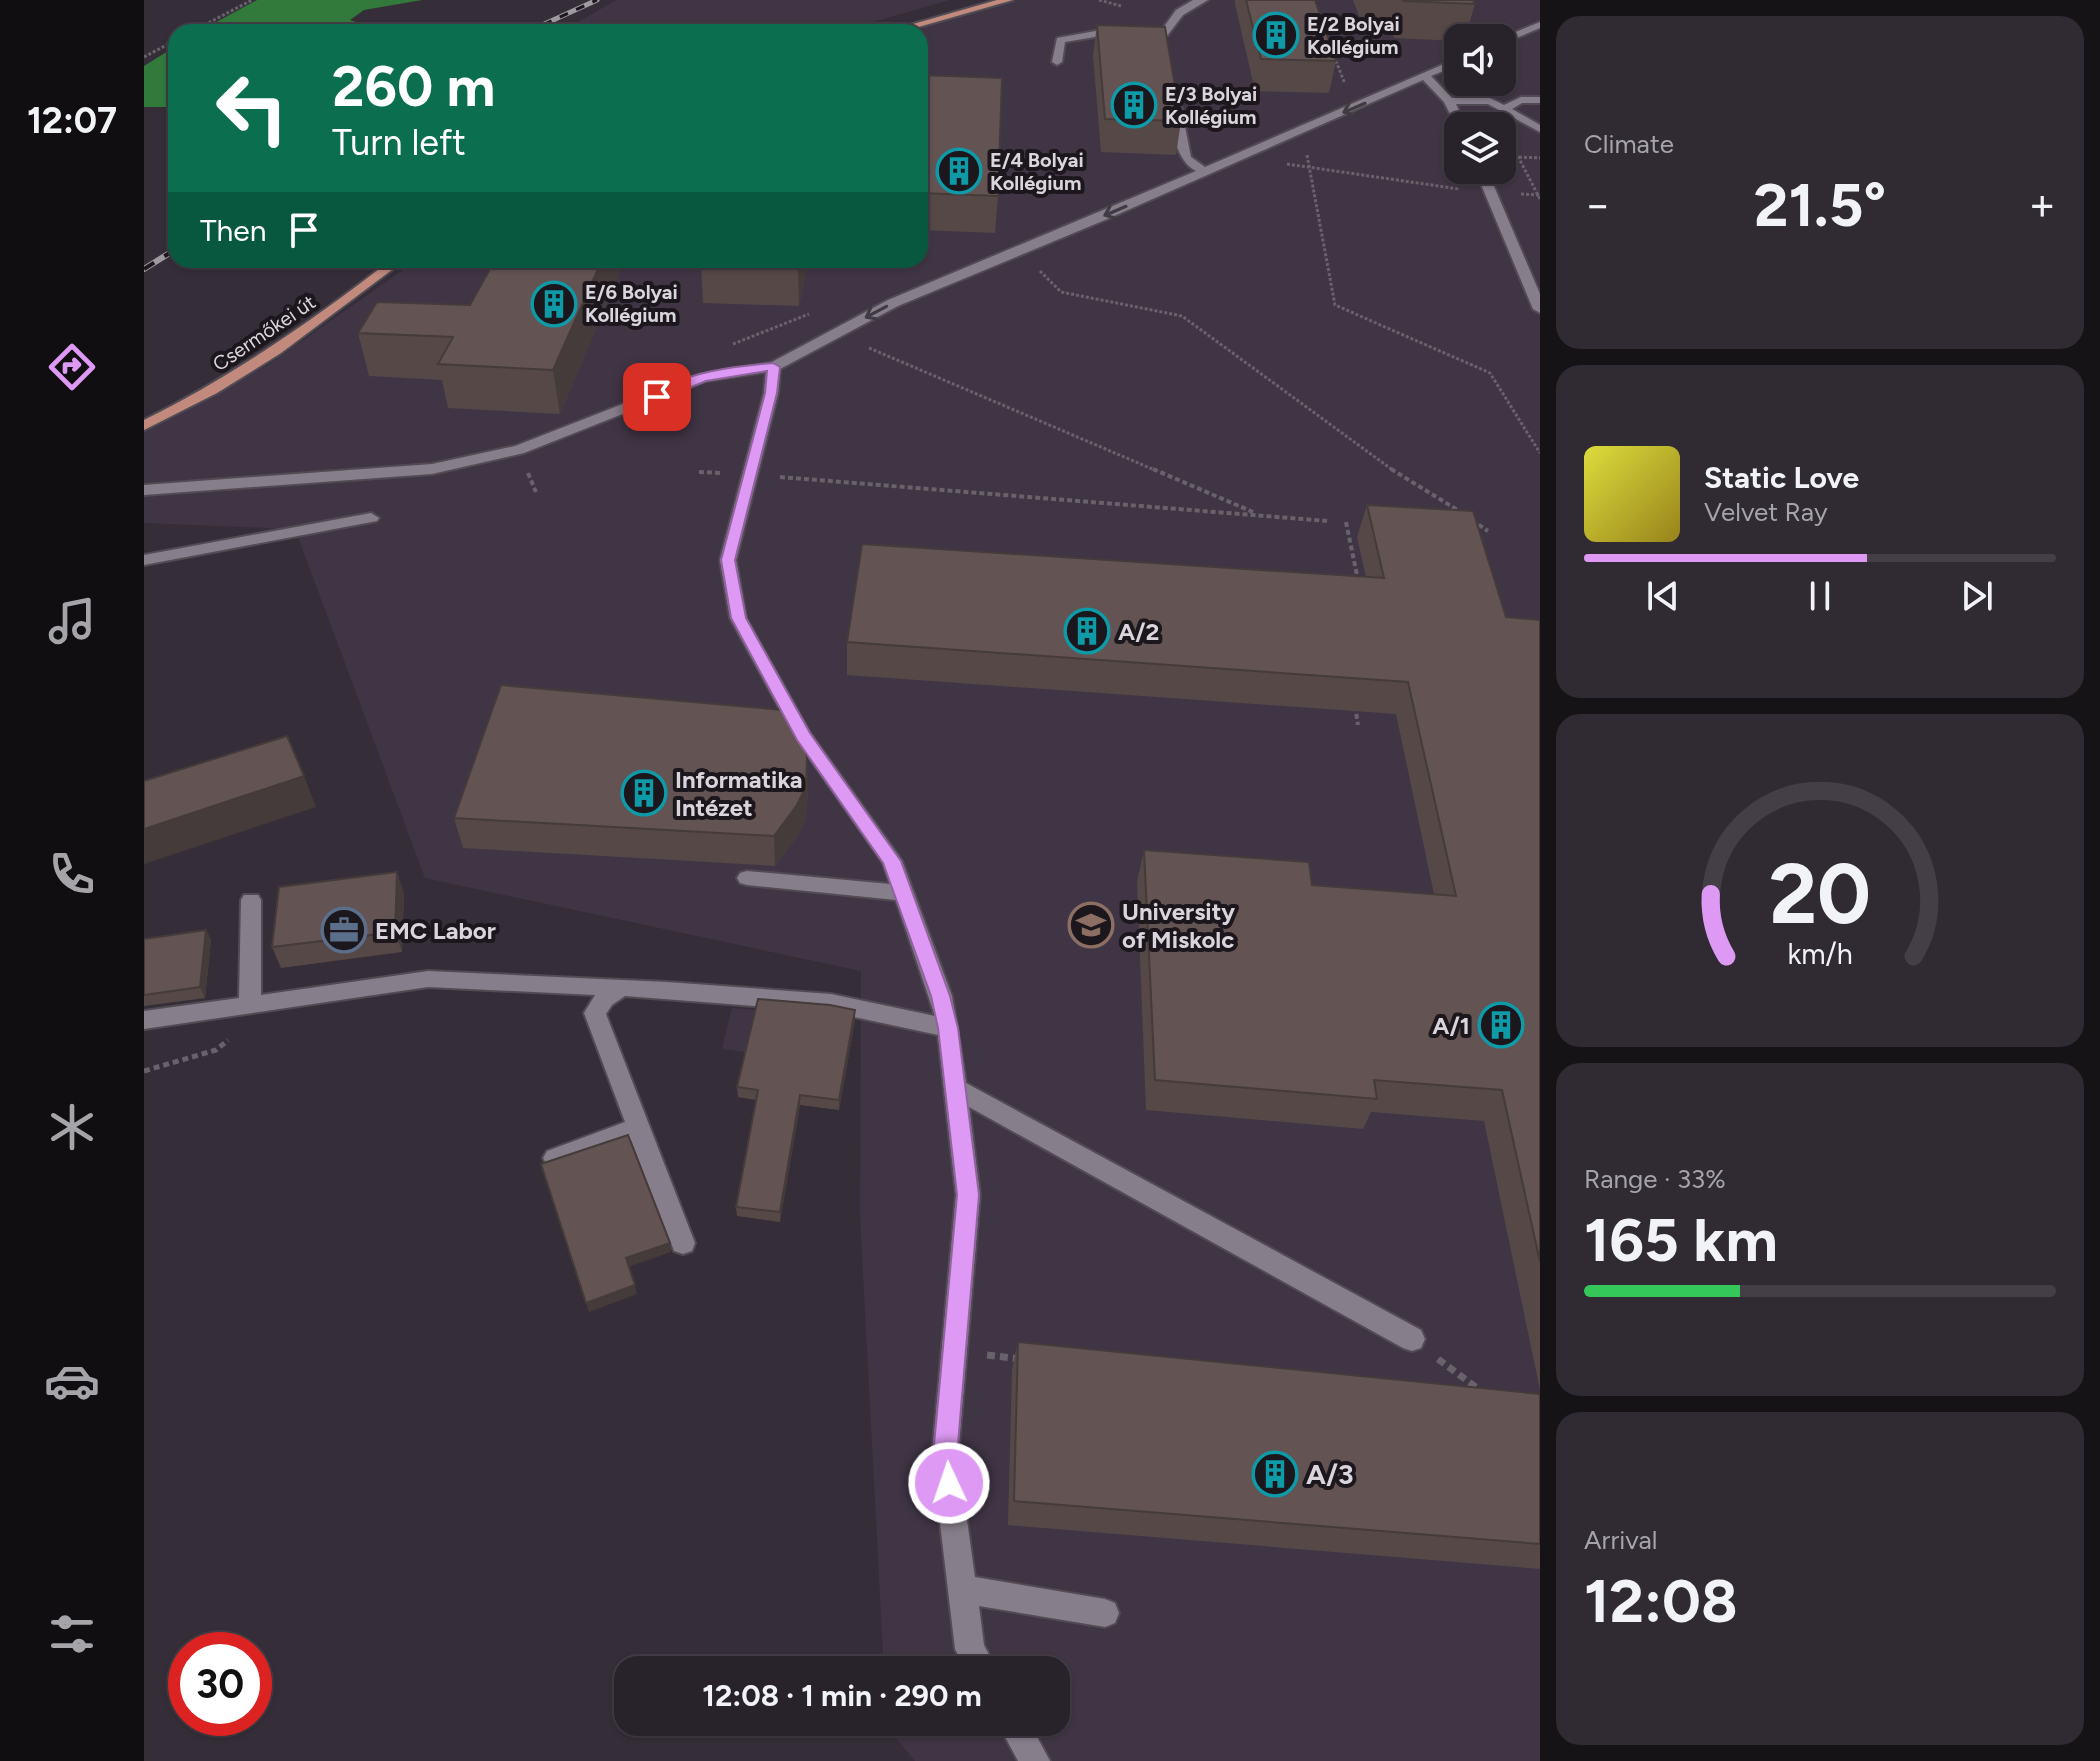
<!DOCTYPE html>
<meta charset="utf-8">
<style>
:root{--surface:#28222a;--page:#302a32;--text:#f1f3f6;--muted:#a5a4a8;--line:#443f47;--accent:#dd99f3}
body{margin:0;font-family:Figtree,sans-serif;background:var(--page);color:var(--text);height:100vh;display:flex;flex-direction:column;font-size:30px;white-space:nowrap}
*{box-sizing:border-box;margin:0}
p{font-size:26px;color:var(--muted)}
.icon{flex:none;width:44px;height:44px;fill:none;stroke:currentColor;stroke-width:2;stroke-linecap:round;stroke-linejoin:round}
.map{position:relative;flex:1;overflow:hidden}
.sheet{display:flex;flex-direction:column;gap:16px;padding:16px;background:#161317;width:560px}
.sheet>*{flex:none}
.top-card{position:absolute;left:24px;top:24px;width:760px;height:244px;border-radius:24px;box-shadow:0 2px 6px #0004,0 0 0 2px var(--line);background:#0b6e4f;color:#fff;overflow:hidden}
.controls{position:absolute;left:1300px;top:24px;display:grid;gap:16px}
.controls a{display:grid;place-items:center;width:72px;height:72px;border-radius:16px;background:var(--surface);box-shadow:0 2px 6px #0004,0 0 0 2px var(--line);font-size:40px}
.speed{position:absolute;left:24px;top:1632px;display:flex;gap:16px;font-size:40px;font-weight:700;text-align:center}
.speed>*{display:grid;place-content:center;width:104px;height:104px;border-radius:50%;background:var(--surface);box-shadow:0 2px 6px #0004,0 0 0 2px var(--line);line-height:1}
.speed .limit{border:12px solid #d22;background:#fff;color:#111}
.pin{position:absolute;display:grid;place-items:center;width:68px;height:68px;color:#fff;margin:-34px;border-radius:16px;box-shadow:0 4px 12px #0006}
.me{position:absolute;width:88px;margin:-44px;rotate:357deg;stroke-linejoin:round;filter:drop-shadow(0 0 6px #0008)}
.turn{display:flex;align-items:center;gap:28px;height:168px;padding:0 32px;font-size:36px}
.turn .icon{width:104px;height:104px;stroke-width:2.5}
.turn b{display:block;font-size:56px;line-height:68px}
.then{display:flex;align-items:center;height:76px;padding:0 32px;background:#0003;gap:16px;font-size:30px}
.big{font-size:60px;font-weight:700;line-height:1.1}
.sheet .widget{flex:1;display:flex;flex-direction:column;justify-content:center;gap:12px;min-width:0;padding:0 28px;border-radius:24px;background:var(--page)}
.sheet .dial{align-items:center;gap:0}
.dial svg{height:208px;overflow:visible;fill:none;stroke:var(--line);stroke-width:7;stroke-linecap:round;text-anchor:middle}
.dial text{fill:var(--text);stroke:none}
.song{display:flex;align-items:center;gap:24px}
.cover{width:96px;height:96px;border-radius:12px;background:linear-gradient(135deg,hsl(60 70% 55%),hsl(50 70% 35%))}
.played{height:8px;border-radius:4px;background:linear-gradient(90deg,var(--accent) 60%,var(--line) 60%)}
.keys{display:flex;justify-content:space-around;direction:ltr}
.heat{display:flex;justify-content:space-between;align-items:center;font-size:44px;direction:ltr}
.charge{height:12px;border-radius:6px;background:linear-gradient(90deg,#34c759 33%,var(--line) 0)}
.trip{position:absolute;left:470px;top:1656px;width:456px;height:80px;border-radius:24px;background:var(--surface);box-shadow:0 2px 6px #0004,0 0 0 2px var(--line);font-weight:700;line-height:80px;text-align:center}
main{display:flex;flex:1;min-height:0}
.tab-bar{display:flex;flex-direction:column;width:144px;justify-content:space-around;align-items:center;background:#100e11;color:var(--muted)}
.tab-bar .icon{width:56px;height:56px}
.tab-bar .on{color:var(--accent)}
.tab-bar b{font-size:36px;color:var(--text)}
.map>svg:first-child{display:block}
.built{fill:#403545;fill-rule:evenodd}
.forest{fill:#317a3c}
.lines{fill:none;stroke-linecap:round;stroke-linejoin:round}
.minor-casing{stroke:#514b54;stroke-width:4}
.major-casing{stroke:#514b54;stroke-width:4}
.path-far3{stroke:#68626b;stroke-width:3;stroke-dasharray:3 2;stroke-linecap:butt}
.path-far2{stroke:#68626b;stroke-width:4;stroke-dasharray:5 3;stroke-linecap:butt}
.path-far1{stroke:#68626b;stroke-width:5;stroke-dasharray:6 4;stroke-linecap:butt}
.path{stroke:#68626b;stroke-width:7;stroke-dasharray:8 5;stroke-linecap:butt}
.minor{fill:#867e8a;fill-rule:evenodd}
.major{fill:#c18a7d;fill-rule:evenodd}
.rail-far1-casing{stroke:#9f99a1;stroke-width:5}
.rail-casing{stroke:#9f99a1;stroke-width:6}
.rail-far1{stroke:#1b171c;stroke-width:3;stroke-dasharray:9;stroke-linecap:butt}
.rail{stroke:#1b171c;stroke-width:4;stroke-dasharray:12;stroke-linecap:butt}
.wall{fill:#554847}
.shaded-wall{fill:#453b3a}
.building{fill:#635453;stroke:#453b3a;stroke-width:2}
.oneway{stroke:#403b42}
.route{fill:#dd99f3;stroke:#90639e;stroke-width:2}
.labels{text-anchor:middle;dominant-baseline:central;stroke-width:8;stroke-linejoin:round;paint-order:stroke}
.far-poi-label{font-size:20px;font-weight:bold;fill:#dad5dc;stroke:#1b171c;text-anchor:start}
.far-street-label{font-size:20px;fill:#dad5dc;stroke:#1b171c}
.poi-label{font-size:24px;font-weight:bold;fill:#dad5dc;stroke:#1b171c;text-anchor:start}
.near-poi-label{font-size:28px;font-weight:bold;fill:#dad5dc;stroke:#1b171c;text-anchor:start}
</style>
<main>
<nav class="tab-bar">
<b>12:07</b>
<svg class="icon on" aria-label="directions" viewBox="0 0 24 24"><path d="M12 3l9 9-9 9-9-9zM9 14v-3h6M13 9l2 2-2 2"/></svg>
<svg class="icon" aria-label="music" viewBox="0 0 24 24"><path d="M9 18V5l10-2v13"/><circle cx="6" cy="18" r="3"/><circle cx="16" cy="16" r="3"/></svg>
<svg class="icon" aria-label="phone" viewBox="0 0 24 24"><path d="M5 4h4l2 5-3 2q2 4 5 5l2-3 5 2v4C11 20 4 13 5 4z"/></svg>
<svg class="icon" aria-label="climate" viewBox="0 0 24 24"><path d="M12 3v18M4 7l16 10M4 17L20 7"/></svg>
<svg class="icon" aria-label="car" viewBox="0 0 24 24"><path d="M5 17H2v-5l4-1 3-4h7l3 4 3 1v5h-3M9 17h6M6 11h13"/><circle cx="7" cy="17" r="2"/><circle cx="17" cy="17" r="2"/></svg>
<svg class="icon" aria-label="filters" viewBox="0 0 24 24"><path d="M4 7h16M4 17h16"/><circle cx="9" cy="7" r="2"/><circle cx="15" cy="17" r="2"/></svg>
</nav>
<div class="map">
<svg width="1396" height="1761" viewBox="0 0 1396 1761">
<rect width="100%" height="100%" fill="#352e38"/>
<g class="built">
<polygon points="472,0 806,0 693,32 417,32"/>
<path d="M866,0H1396V1761H771L743,1727V1722H912V1670H740L716,1216L717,971L281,878L151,529L0,523V427L124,365L273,260H776V32H764ZM1314,38H1358V82H1314ZM1314,126H1358V170H1314Z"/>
<polygon points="588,1008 612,1010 602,1052 578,1049"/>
</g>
<g class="forest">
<polygon points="113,0 278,0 220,10 206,20 241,32 54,32"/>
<polygon points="32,46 32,107 0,107 0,66"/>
</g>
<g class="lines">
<g class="minor-casing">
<g id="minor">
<polygon points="1049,0 1064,0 1039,15 1023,36 957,36 921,42 918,62 913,65 908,62 913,38 957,30 1017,31 1032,10"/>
<polygon points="1396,22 1396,28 1358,44 1357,38"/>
<path d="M1314,58V65L1287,76L1308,98H1346L1360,105L1377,97H1396V103H1378L1368,109L1396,125V132L1344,104H1312L1322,126L1313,128L1300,102L1279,80L961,220L754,306L636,369L634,393L592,560L602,618L666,733L758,861L808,996L822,1083L1277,1330L1281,1339L1277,1348L1268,1351L1259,1348L825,1107L836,1195L814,1456L831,1577L961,1599L971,1603L975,1613L971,1623L961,1627L835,1606L840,1645L853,1670H822L811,1649L788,1456L812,1195L794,1035L687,1012L481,996L468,1005L462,1014L551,1243L548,1251L539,1254L530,1251L527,1243L487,1140L411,1168L403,1165L399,1158L403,1151L481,1122L440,1013L451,995L284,987L0,1029V1011L95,998L97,900L100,895H114L117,900V995L284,971L523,982L687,994L791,1016L752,900L603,885L596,883L593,878L596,873L603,871L746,884L739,863L653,740L586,618L576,560L620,393L622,372L562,381L380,453L288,474L0,495V485L288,464L371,446L553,375L626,363L744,300L1052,171C1031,161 1024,120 1027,99L1036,101L1047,157L1061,167Z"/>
<polygon points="1331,170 1343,170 1396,294 1396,313 1389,309"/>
<polygon points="227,513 235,518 233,521 0,565 0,555"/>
<polygon points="853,1722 885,1722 906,1761 874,1761"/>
</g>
</g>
<g class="major-casing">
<g id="major">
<polygon points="853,0 869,0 757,32 741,32"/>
<path d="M247,260H261L137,353L73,393L0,430V420C89,376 169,320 247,260Z"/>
</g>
</g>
<g class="path-far3">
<polyline points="955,0 977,6"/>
<polyline points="47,32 108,0"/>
<polyline points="1190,56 1201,84"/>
<polyline points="0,57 32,40"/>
<polyline points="1367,143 1396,199"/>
<polyline points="1163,155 1191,305 1346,373 1396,453"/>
<polyline points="1375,157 1396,158"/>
<polyline points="1143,164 1315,189"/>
<polyline points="1377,194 1396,195"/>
<polyline points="896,271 917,292 1038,316 1250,471"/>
<polyline points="589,344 665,314"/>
<polyline points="725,348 1013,471"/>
</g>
<g class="path-far2">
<polyline points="1009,469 1109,512"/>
<polyline points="1247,469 1320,514"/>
<polyline points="555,472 578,473"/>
<polyline points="384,473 392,492"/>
<polyline points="636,477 1183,521"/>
<polyline points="1328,520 1344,531"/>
<polyline points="1202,522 1214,580"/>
<polyline points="1211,706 1214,725"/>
</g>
<polyline class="path-far1" points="0,1071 72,1050 84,1040"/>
<g class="path">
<polyline points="843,1355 877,1359"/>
<polyline points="1294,1359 1337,1391"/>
</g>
<use href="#minor" class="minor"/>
<use href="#major" class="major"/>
<g class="rail-far1-casing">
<polyline id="rail-far1" points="383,32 453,0"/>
</g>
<g class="rail-casing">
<polyline id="rail" points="0,269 32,249"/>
</g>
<use href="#rail-far1" class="rail-far1"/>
<use href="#rail" class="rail"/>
</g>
<g class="wall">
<polygon points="1091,0 1171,0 1192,61 1185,93 1111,91 1091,4"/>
<polygon points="1209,0 1329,0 1331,4 1321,38 1314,38 1314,41 1250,38 1245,25 1218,24"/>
<polygon points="953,25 1037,121 1032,155 957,152 949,56"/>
<polygon points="776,75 854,196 851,233 776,230"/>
<polygon points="351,260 481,260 416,414 304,408 298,380 225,376 214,333 326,305"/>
<polygon points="664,260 655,306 559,303 557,265"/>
<polygon points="1223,505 1362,617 1396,620 1396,1390 1340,1121 1227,1112 1219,1129 1002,1110 993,882 1000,850 1168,885 1290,894 1252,714 703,675 703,642 1222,577 1213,537"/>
<polygon points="663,758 664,789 662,817 654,835 631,866 319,848 310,818"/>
<polygon points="260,893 258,952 137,968 128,947"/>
<polygon points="62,930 67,940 61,998 0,1006 0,939"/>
<polygon points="711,1010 711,1020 695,1110 656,1105 636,1222 593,1216 592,1207 612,1100 594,1097 593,1087"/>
<polygon points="874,1342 1396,1394 1396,1569 864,1525 868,1369"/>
</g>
<g class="shaded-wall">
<polygon points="458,260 481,260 416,414 409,370"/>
<polygon points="656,260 664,260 655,306 654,268"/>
<polygon points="663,758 664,789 662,817 654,835 631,866 630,836"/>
<polygon points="160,776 172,807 0,864 0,829"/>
<polygon points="253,872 260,893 258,952 251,932"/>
<polygon points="62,930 67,940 61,998 56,987"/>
<polygon points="711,1010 711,1020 695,1110 695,1100"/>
<polygon points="656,1095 656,1105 636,1222 636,1212"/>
<polygon points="526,1243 527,1252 484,1267 482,1258"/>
<polygon points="491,1285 493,1294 445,1312 442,1303"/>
</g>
<g class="building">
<polygon points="1102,0 1171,0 1192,61 1117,59"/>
<polygon points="1258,0 1329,0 1331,4 1259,1"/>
<polygon points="953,25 1021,27 1037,121 961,119"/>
<polygon points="776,75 858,78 854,196 776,193"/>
<polygon points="351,260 458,260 409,370 294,364 309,337 214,333 233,302 326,305"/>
<polygon points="558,260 656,260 654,268 557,265"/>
<polygon points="1223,505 1329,511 1362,617 1396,620 1396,1262 1358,1090 1230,1080 1233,1099 1011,1080 1000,850 1165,862 1168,885 1312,896 1264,682 703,642 718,544 1240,578"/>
<polygon points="357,685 650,711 657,722 663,758 662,787 653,805 630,836 310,818"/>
<polygon points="143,736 160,776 0,829 0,781"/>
<polygon points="253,872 251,932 128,947 135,887"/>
<polygon points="62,930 56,987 0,995 0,939"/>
<polygon points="614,999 686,1005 711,1010 695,1100 656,1095 636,1212 592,1207 614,1090 593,1087"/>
<polygon points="484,1135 526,1243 482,1258 491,1285 442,1303 397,1164"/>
<polygon points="874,1342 1396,1394 1396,1544 870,1501"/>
</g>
<defs><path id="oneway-shaft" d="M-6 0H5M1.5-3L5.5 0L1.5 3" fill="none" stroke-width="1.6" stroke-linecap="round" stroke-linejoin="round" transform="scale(2)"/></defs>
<g class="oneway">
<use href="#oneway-shaft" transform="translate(1210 108) rotate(157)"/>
<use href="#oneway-shaft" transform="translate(971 211) rotate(157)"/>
<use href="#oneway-shaft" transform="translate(732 312) rotate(152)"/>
</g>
<path class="route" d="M629,363L636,367L633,393L591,560L602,618L666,733L757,861L806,996L814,1028L835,1195L813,1456L817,1483L813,1492L805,1495L796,1492L789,1456L813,1195L794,1028L787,996L739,863L653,740L587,618L577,560L621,393L623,371L562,381L513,401L507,397C536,372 592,366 629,363Z"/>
<defs>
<g id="building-ring" transform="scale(2.3)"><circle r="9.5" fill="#1b171c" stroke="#0f9aa8" stroke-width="1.5"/><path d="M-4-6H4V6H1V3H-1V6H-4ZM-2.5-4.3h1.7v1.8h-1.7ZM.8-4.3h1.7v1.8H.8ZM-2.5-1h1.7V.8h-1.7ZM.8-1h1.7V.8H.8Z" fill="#0f9aa8"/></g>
<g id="university-ring" transform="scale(2.3)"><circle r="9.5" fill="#1b171c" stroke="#8d6e63" stroke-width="1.5"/><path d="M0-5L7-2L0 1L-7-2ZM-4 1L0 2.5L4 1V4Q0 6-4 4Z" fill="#8d6e63"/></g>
<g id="office-ring" transform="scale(2.3)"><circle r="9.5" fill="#1b171c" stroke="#5c6f8a" stroke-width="1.5"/><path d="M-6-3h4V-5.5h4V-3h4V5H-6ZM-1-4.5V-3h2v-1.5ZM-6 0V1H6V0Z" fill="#5c6f8a"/></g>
</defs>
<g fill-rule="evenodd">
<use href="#building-ring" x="1132" y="35"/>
<use href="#building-ring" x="990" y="105"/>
<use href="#building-ring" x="815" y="171"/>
<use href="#building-ring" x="410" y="304"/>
<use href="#building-ring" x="943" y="631"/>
<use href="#building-ring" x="500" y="793"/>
<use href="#university-ring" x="947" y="925"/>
<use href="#office-ring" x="200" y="930"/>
<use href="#building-ring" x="1357" y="1025"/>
<use href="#building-ring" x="1131" y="1474"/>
</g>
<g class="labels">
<g class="far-poi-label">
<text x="1163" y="24">E/2 Bolyai<tspan x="1163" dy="23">Kollégium</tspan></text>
<text x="1021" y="94">E/3 Bolyai<tspan x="1021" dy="23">Kollégium</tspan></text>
<text x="846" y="160">E/4 Bolyai<tspan x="846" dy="23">Kollégium</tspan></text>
<text x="441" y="292">E/6 Bolyai<tspan x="441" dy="23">Kollégium</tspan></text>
</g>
<g class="far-street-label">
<text transform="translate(120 333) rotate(-34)">Csermőkei út</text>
</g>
<g class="poi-label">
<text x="974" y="631">A/2</text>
<text x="531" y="779">Informatika<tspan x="531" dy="28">Intézet</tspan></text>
<text x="978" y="911">University<tspan x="978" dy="28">of Miskolc</tspan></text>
<text x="231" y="930">EMC Labor</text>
<text x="1326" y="1025" text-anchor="end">A/1</text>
</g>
<g class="near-poi-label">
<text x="1162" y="1474">A/3</text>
</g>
</g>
</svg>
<div class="controls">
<a><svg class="icon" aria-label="sound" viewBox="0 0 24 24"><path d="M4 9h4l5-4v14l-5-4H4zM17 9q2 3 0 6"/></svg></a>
<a><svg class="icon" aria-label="layers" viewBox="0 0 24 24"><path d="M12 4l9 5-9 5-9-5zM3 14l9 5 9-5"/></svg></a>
</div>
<div class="speed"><div class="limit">30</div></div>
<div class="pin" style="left:513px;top:397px;background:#d93025"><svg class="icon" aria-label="arrive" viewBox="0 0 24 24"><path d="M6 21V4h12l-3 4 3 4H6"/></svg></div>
<svg class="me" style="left:805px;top:1483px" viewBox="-20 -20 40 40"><circle r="17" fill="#dd99f3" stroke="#fff" stroke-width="3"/><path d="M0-11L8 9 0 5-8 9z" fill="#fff"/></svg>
<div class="trip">12:08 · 1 min · 290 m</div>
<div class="top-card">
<div class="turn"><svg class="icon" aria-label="left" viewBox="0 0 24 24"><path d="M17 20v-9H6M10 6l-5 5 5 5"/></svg><div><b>260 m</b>Turn left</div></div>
<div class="then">Then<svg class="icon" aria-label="arrive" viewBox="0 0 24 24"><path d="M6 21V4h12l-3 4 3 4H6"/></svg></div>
</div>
</div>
<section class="sheet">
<div class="widget"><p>Climate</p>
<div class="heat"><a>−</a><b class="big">21.5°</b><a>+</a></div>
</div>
<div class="widget">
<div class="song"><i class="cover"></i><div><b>Static Love</b><p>Velvet Ray</p></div></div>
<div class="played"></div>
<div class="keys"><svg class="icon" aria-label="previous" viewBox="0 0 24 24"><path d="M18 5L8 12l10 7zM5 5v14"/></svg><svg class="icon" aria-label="pause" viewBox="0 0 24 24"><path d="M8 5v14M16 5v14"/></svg><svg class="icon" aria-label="next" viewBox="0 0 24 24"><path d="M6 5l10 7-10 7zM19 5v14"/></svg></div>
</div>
<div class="widget dial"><svg viewBox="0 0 100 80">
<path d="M14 69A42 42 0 1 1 86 69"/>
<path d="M14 69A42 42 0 0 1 8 45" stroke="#dd99f3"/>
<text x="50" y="56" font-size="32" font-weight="700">20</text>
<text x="50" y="72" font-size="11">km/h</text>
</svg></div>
<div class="widget"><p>Range · 33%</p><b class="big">165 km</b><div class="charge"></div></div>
<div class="widget"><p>Arrival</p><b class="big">12:08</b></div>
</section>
</main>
